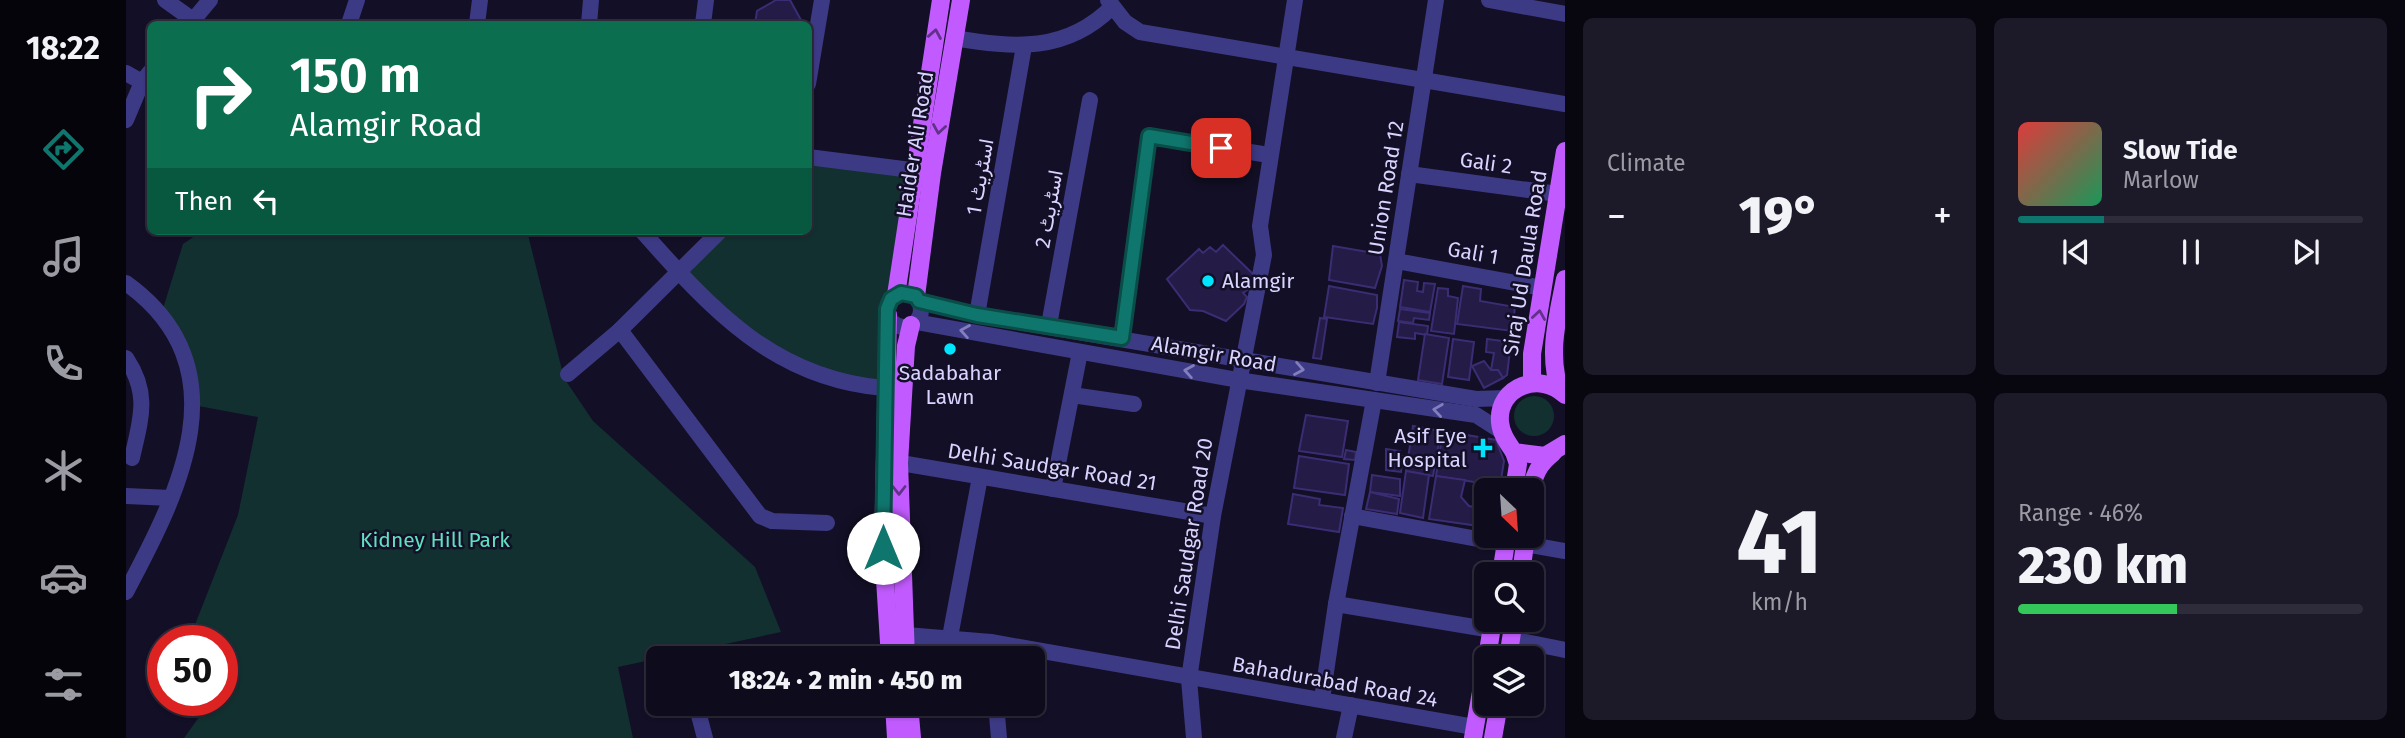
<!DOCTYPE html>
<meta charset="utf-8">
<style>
:root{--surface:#0e0b1c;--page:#1c1929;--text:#f1f3f6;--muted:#9b9ba3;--line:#2e2b3b;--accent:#0f766e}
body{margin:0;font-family:"Fira Sans",Vazirmatn,sans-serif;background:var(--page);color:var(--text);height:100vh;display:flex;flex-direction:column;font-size:26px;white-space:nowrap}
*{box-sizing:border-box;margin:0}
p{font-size:23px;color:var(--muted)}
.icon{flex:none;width:38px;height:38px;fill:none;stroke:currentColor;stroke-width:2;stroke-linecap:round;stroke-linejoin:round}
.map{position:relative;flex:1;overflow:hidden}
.panel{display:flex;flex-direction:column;gap:18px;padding:18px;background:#08060f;width:840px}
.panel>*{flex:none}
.top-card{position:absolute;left:21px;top:21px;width:665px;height:214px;border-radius:10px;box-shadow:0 2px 5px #0004,0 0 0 2px var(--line);background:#0b6e4f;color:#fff;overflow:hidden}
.needle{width:46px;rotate:155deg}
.tools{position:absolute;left:1348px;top:478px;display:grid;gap:14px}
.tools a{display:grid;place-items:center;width:70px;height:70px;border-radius:10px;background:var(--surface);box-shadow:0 2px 5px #0004,0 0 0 2px var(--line);font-size:35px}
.speed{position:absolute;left:21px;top:625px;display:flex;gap:14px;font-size:35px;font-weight:700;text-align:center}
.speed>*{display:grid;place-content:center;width:91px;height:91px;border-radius:50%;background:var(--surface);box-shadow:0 2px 5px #0004,0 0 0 2px var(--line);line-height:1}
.speed .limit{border:10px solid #d22;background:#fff;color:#111}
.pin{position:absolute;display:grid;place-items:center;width:60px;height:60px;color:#fff;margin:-30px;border-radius:14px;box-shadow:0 4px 10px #0006}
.me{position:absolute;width:77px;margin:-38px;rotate:0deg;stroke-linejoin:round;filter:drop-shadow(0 0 5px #0008)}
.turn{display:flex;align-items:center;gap:24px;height:147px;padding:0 28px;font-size:32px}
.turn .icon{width:91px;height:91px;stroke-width:2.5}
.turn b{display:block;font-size:49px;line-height:60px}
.then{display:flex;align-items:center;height:66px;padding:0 28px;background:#0003;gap:14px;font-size:26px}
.big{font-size:52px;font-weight:800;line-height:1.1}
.panel .widget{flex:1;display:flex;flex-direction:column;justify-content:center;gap:10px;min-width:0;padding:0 24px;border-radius:10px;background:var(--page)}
.panel .dial{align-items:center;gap:0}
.dial b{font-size:91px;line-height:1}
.song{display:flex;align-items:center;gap:21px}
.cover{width:84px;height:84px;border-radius:10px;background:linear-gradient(135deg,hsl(0 70% 55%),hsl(150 70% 35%))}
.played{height:7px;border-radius:4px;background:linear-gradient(90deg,var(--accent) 25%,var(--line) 25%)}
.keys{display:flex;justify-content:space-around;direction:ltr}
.heat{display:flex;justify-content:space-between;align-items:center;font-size:38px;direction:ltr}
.charge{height:10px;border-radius:5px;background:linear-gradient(90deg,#34c759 46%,var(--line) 0)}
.panel .tiles{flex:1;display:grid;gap:18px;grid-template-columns:repeat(2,1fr)}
.trip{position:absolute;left:520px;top:646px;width:399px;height:70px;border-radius:10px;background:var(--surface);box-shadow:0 2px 5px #0004,0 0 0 2px var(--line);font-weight:800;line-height:70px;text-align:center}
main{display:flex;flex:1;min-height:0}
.menu{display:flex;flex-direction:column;width:126px;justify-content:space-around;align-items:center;background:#06040b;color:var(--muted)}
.menu .icon{width:49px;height:49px}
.menu .current{color:var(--accent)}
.menu b{font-size:32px;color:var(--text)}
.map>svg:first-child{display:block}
.green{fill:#12302f}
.building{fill:#241b47;stroke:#3b2d73;stroke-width:2}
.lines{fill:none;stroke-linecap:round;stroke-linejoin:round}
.minor{stroke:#3d3a85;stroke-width:16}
.major{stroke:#c25bff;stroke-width:18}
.oneway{stroke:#623188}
.oneway2{stroke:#837fbc}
.route-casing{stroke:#0a4d48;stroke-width:18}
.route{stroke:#0f766e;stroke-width:12}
.poi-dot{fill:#00e5ff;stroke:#130f26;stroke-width:2.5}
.labels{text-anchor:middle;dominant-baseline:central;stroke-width:5;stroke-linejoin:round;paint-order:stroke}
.street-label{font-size:21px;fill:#d9d4ff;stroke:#130f26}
.poi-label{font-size:21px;fill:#d9d4ff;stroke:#130f26;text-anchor:start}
.park-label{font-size:21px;fill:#5fe0c0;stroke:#130f26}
</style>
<main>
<nav class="menu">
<b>18:22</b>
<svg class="icon current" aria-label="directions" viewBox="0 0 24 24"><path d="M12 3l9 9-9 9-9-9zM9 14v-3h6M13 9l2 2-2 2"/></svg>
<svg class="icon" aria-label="music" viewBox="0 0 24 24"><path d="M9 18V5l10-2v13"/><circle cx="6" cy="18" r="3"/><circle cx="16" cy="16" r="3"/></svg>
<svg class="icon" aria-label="phone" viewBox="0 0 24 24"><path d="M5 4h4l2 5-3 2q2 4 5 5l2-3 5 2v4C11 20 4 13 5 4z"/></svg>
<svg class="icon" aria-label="climate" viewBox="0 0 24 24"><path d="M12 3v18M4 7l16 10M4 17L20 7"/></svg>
<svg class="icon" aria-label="car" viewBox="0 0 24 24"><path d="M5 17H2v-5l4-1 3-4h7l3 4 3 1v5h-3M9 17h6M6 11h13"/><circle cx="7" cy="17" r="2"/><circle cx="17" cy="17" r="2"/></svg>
<svg class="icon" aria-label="filters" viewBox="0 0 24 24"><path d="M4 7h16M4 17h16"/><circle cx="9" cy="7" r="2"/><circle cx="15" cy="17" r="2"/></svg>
</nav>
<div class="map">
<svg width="1439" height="738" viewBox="0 0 1439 738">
<rect width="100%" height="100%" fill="#130f26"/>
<g class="green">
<polygon points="683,157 787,168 761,340 758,388 665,362 552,271 593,231 682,231"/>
<polygon points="76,231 401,231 438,378 467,421 629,567 655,632 492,667 507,738 58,738 81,706 37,704 39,700 96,700 96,640 63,640 112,515 132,417 67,405 58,351 35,315 57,244"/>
<circle cx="1408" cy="416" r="20"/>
</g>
<g class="building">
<polygon points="650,0 664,0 675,20 666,24 629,24 631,11"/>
<polygon points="1097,245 1129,276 1120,283 1124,288 1117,293 1121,297 1118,304 1100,321 1077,311 1064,310 1041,279 1073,249 1077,253 1084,247 1090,252"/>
<polygon points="1207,246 1254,254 1256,266 1249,288 1203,280"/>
<polygon points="1278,280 1292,282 1291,291 1297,292 1298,283 1309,284 1304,312 1274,307"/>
<polygon points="1203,286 1251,295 1251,308 1247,324 1198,317"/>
<polygon points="1337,286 1355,289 1354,301 1389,307 1386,331 1331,324"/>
<polygon points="1312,288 1322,289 1322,296 1332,298 1328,334 1305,331"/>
<polygon points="1274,309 1304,313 1303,320 1288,318 1287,323 1272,321"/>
<polygon points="1194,318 1201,319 1195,359 1187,358"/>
<polygon points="1273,322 1302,326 1301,335 1289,333 1289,339 1271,337"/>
<polygon points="1299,334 1323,338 1316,384 1292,380"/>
<polygon points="1327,339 1348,342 1343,380 1322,377"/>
<polygon points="1361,339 1385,342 1381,375 1377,378 1372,370 1365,370 1368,353 1360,352"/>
<polygon points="1358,361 1365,370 1372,370 1377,378 1358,388 1346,366"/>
<polygon points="1180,415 1222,421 1216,457 1173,451"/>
<polygon points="1287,426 1315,431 1307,476 1280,471"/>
<polygon points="1317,431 1370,440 1378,461 1374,486 1310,476"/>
<polygon points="1260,449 1274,451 1273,456 1277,456 1275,472 1260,470"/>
<polygon points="1220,450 1230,452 1229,460 1218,459"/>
<polygon points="1173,456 1223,464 1219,495 1168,488"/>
<polygon points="1280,471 1303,475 1297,518 1274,513"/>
<polygon points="1246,475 1274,479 1274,496 1244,492"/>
<polygon points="1310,476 1339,480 1335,497 1343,506 1360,509 1360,527 1303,519"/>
<polygon points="1244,492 1273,499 1271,514 1240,509"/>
<polygon points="1167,494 1194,499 1193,505 1217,508 1213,532 1162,524"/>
</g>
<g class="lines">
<g class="minor">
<polyline points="39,0 67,20"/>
<polyline points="982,0 999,22 1014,32 1439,104"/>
<polyline points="1363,0 1439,14"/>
<polyline points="64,24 84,0"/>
<polyline points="223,24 231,0"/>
<polyline points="351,24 354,0"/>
<polyline points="463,24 465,0"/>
<polyline points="577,24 580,0"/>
<path d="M828,38C888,48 940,53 986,7"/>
<polyline points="0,73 16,82"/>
<polyline points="682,84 696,0"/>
<polyline points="0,120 16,82 24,72"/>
<polyline points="682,157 801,172"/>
<polyline points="1283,174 1432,194"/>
<path d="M516,231C585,309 648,379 758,388"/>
<polyline points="1270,261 1417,288"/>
<path d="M0,283C117,367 54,491 0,592"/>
<circle cx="778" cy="310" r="17"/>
<polyline points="793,301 851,315 1350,399 1380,398"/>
<polyline points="851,315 898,46"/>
<polyline points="790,322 1112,380 1350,415 1375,431"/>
<polyline points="923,325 964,100"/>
<polyline points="494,330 634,516 646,521 701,523"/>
<polyline points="996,338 1023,136 1143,155"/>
<path d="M0,358C24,394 15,418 6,458"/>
<polyline points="442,374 494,330 594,231"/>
<polyline points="1251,383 1310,0"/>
<polyline points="946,395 1008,404"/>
<polyline points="763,461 1087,516"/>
<polyline points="927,489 954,352"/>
<polyline points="0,496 45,498"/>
<polyline points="1226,516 1379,544"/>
<polyline points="1399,544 1439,551"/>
<polyline points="1210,604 1366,630"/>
<polyline points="768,634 865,642 1348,727"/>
<polyline points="824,637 854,477"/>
<polyline points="1385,639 1439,650"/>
<polyline points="556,654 557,658"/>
<polyline points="1196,699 1210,604 1248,400"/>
<polyline points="570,704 579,738"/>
<polyline points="870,704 873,738"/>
<polyline points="1068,738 1063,679 1087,516 1138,255 1134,226 1169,0"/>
<polyline points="1218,738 1225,705"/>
</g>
<g class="major">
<polyline points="770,295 815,0"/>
<polyline points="790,296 806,173 835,0"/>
<polyline points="762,315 757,548 764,658"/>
<polyline points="1406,382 1406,354 1439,151"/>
<path d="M1434,390C1421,354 1432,316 1439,279"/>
<path d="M1439,395C1415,371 1371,386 1374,422C1375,434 1382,443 1388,452L1419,456L1439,444"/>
<polyline points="1388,490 1392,464 1388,452"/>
<path d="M1405,492C1408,474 1413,464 1427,453"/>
<polyline points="1375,574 1381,536"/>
<polyline points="1395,574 1400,536"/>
<polyline points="780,658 773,463 780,346 785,325"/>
<polyline points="1361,658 1367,620"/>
<polyline points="1382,658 1388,620"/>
<polyline points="768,704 770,738"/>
<polyline points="783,704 786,738"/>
<polyline points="1347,738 1360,663"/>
<polyline points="1367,738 1373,704"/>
</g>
</g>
<defs><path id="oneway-chevron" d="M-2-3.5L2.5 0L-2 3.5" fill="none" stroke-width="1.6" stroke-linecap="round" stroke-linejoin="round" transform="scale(1.75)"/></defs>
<g class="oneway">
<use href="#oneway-chevron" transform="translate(809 34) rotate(-80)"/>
<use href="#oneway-chevron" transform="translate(813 129) rotate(99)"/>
<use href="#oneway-chevron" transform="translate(1413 315) rotate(-81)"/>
<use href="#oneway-chevron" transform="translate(773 490) rotate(90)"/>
</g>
<g class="oneway2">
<use href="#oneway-chevron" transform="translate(839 331) rotate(-170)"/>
<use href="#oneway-chevron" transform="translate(1173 369) rotate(10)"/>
<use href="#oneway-chevron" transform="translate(1063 371) rotate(-170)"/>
<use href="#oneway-chevron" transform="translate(1312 410) rotate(-172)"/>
</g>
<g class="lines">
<g class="route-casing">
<polyline id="route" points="757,548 761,309 765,299 775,293 790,296 793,301 851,315 996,338 1023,136 1095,148"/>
</g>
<use href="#route" class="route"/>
</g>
<g class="poi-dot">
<circle cx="1082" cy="281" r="7"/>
<circle cx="824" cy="349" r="7"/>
<path d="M1353.5 437.5h7v7h7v7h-7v7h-7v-7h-7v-7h7z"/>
</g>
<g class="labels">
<g class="street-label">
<text transform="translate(789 144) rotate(-81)">Haider Ali Road</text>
<text transform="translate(1360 163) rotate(8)">Gali 2</text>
<text transform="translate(854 177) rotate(-80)">اسٹریٹ 1</text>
<text transform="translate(1260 188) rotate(-81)">Union Road 12</text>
<text transform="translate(923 209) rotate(-80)">اسٹریٹ 2</text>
<text transform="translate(1347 253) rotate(10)">Gali 1</text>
<text transform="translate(1399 263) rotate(-81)">Siraj Ud Daula Road</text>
<text transform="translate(1088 354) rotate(10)">Alamgir Road</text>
<text transform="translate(926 467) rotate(9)">Delhi Saudgar Road 21</text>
<text transform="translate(1063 544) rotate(-81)">Delhi Saudgar Road 20</text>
<text transform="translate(1209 682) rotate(10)">Bahadurabad Road 24</text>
</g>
<g class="poi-label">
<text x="1096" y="281">Alamgir</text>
<text x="824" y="373" text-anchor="middle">Sadabahar<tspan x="824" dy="24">Lawn</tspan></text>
<text x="1341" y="436" text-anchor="end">Asif Eye<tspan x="1341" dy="24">Hospital</tspan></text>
</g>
<g class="park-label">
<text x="309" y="540">Kidney Hill Park</text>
</g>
</g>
</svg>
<div class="tools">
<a><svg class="needle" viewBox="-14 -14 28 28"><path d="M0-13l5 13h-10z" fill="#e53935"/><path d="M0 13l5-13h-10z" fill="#9b9ba3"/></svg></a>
<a><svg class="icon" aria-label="search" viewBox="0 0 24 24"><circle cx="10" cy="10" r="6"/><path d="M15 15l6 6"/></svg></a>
<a><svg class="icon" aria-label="layers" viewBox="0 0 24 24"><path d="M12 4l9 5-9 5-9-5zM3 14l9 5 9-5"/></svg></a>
</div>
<div class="speed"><div class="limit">50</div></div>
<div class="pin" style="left:1095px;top:148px;background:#d93025"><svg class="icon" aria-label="arrive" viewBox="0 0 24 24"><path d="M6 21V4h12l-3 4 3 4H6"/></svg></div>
<svg class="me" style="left:757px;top:548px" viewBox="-20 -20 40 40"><circle r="19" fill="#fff"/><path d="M0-13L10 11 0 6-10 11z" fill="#0f766e"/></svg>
<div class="trip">18:24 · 2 min · 450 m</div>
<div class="top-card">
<div class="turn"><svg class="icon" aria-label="right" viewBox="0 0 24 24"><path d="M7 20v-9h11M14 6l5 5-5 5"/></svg><div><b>150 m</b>Alamgir Road</div></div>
<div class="then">Then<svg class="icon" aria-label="left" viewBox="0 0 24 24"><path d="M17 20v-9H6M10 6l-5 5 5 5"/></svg></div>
</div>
</div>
<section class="panel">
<div class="tiles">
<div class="widget"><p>Climate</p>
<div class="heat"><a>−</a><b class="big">19°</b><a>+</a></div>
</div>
<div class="widget">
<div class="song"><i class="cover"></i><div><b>Slow Tide</b><p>Marlow</p></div></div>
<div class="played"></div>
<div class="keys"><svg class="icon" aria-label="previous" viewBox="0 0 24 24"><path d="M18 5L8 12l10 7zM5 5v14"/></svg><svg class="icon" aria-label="pause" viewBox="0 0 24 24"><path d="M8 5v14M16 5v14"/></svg><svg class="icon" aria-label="next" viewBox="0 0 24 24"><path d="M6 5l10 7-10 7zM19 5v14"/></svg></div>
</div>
<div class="widget dial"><b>41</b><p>km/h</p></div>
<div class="widget"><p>Range · 46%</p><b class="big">230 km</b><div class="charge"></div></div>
</div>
</section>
</main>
